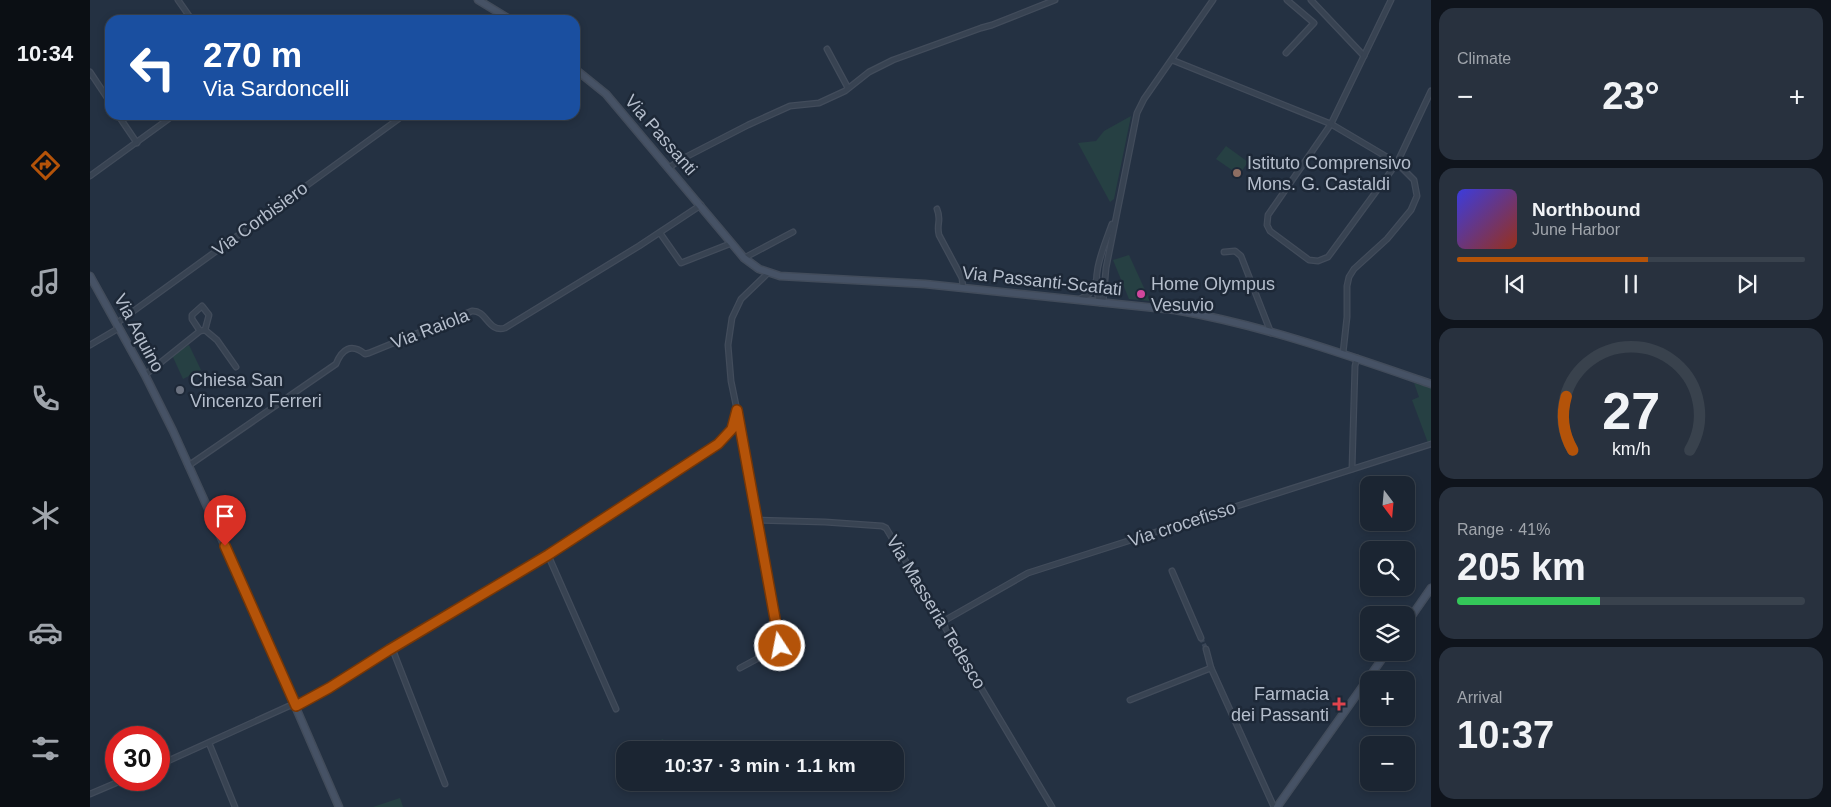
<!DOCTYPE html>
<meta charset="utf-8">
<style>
:root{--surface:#1b2532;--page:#28313e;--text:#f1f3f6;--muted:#a0a5ac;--line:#39424d;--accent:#b45309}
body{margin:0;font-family:Arial,sans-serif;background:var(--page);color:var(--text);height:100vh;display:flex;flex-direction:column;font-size:19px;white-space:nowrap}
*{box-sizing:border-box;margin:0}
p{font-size:16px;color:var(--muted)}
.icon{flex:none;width:28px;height:28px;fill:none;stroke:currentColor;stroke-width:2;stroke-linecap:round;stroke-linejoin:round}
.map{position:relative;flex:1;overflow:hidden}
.sheet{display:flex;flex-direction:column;gap:8px;padding:8px;background:#0f141c;width:400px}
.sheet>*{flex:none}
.banner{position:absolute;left:15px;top:15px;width:475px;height:105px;border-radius:15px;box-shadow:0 2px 8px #0003,0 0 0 1px var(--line);background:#1a4fa0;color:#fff;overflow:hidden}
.needle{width:32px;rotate:164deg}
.controls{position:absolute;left:1270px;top:476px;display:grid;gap:10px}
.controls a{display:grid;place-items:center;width:55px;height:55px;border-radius:10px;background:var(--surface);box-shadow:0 2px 8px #0003,0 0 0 1px var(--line);font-size:25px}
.speed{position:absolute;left:15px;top:726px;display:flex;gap:10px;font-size:25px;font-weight:700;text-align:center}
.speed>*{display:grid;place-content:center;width:65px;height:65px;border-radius:50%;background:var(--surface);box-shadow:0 2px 8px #0003,0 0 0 1px var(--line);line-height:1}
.speed .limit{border:8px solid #d22;background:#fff;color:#111}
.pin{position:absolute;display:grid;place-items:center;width:42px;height:42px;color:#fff;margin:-51px -21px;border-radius:50% 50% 50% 0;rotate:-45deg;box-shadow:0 0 5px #0007}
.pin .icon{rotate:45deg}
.me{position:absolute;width:55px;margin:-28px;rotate:349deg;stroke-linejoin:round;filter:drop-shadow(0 0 4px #0008)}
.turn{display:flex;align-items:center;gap:18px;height:105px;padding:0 15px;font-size:22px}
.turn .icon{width:65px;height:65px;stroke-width:2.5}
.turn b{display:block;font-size:35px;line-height:42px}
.big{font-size:38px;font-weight:700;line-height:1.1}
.sheet .tile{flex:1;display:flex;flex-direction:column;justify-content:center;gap:8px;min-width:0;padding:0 18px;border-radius:15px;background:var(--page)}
.sheet .dial{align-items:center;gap:0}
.dial svg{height:130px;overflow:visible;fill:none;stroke:var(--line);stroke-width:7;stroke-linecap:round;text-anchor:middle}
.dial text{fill:var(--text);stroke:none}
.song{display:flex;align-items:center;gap:15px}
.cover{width:60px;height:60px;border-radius:8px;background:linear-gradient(135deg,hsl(240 70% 55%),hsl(10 70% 35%))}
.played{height:5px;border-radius:2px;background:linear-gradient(90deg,var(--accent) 55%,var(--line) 55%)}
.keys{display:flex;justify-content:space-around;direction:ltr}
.heat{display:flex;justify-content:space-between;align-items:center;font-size:28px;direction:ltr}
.charge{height:8px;border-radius:4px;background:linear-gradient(90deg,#34c759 41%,var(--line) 0)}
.trip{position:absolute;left:526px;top:741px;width:288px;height:50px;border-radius:15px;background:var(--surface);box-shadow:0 2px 8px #0003,0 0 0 1px var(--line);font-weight:700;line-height:50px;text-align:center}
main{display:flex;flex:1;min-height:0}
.tabs{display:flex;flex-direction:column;width:90px;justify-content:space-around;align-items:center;background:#0b0f14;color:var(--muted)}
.tabs .icon{width:35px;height:35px}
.tabs .on{color:var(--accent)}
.tabs b{font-size:22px;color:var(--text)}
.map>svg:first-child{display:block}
.green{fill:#264043}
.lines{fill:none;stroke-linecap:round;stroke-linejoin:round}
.street-tunnel{stroke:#3a4657;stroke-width:4.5;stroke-dasharray:4.5 2;stroke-linecap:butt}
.street-casing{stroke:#424c5b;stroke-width:7}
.secondary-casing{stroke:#424c5b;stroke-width:9}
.street{stroke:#384352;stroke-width:4.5}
.secondary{stroke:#465265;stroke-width:6}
.route-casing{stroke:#753606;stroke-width:12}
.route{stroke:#b45309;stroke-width:9}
.education-dot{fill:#8d6e63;stroke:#1d2837;stroke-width:2}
.hotel-dot{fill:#d1479c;stroke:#1d2837;stroke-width:2}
.worship-dot{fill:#6b7280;stroke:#1d2837;stroke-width:2}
.health-dot{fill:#e0444e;stroke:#1d2837;stroke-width:2}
.labels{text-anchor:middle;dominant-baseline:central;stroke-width:5;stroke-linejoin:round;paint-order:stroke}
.street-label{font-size:18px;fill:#b5becc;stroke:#1d2837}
.poi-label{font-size:18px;fill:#b5becc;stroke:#1d2837;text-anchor:start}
</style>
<main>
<nav class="tabs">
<b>10:34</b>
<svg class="icon on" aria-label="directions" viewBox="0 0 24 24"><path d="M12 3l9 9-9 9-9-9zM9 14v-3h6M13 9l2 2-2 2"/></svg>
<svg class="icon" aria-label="music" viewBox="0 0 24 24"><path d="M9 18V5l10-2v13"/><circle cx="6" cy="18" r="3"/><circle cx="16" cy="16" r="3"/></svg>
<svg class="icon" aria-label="phone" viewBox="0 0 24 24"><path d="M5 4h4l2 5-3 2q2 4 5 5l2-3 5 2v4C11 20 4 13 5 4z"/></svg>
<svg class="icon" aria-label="climate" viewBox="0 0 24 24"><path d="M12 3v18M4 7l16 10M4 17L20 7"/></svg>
<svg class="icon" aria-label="car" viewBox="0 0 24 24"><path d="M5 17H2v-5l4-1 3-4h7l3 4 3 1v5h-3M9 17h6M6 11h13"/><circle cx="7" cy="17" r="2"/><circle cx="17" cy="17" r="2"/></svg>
<svg class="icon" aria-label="filters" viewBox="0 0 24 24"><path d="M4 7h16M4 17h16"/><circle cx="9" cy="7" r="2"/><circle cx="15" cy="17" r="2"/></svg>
</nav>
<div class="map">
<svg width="1341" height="807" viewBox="0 0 1341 807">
<rect width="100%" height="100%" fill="#243142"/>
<g class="green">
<polygon points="1041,116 1024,199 1020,202 988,143 1006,141 1014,131"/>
<polygon points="1136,146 1158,162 1149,175 1126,159"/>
<polygon points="1039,255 1060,301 1039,299 1023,260"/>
<polygon points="99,345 111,370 93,379 82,355"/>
<polygon points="1324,383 1341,387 1341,442 1338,443 1322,400 1329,397"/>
<polygon points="573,739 578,750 564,750 561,744"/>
<polygon points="310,798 313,807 283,807"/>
</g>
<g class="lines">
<polyline class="street-tunnel" points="1111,638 1116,649"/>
<g class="street-casing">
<g id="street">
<polyline points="88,0 102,20"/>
<polyline points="1221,0 1274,56"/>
<polyline points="1301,0 1241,124 1178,215 1177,225 1180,231 1219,260 1228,261 1238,257 1307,163 1341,91"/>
<polyline points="737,49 758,88"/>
<polyline points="1196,53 1224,23 1197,0"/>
<polyline points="1082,60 1241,124 1307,163 1324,180 1327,196 1321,210 1297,239 1264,269 1259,277 1257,286 1257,317 1253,353"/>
<polyline points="0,72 20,102"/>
<polyline points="28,115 47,143"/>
<polyline points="580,167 590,160 658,125 700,106 729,103 755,91 779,72 803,60 891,28 902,25 965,0"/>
<polyline points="0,176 84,115"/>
<path d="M847,209C852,221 846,223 849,235L872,278L873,288"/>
<polyline points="570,233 591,263 642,243"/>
<polyline points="1134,252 1145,251 1151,256 1181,333"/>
<polyline points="654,258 703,232"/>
<polyline points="990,299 999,294 1007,279"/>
<path d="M1010,303C1000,276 1013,249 1022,224"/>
<polyline points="1013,303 1016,268 1047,113 1054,99 1123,0"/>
<polyline points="27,323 314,115"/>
<polyline points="110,331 102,319 102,315 112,306 119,315 115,330"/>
<polyline points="0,345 29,328"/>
<polyline points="55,375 110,331 115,330 127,340 146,367"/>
<polyline points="648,413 667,520 735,522 792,526 796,528 962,807"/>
<path d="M98,466L246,364C252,349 261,343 275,354L279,353L382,311C397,310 398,333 415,328L549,246L611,205"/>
<polyline points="1262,469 1265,366 1267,358"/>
<polyline points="458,555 526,709"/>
<polyline points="1082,571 1111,638"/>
<polyline points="852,622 938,573 1341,444"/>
<polyline points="302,648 355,784"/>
<polyline points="1116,649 1121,668"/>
<polyline points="650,668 691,646 667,520"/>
<polyline points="1040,700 1121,668 1184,807"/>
<polyline points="119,743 145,807"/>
<polyline points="69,765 199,706 206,706 239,688 299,650 458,555 628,444 642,429 647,410 641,381 638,345 642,318 651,299 678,273"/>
<polyline points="0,794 33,780"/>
</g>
</g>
<g class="secondary-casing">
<g id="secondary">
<polyline points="388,0 421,20"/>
<path d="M485,69L516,94L654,258L669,269L690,276L835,284L1085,310C1173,325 1257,355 1341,384"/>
<polyline points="0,276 55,375 83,431 157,595 249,807"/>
<polyline points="1316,624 1341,588"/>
<polyline points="1187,807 1297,652"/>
</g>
</g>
<use href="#street" class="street"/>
<use href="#secondary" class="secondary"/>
</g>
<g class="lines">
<g class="route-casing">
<polyline id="route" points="135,546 206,706 239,688 299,650 458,555 628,444 642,429 647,410 690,646"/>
</g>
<use href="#route" class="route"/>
</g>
<circle class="education-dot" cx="1147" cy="173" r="5"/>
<circle class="hotel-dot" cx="1051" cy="294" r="5"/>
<circle class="worship-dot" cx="90" cy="390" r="5"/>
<path class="health-dot" d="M1246.5 696.5h5v5h5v5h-5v5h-5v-5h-5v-5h5z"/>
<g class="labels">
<g class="street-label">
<text transform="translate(571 135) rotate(49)">Via Passanti</text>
<text transform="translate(170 219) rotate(-36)">Via Corbisiero</text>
<text transform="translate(952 281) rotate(6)">Via Passanti-Scafati</text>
<text transform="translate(340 329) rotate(-21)">Via Raiola</text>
<text transform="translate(49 333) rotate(62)">Via Aquino</text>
<text transform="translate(1092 524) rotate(-18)">Via crocefisso</text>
<text transform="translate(846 612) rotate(59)">Via Masseria Tedesco</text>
</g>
<g class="poi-label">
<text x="1157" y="163">Istituto Comprensivo<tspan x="1157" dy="21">Mons. G. Castaldi</tspan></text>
<text x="1061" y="284">Home Olympus<tspan x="1061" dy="21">Vesuvio</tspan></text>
<text x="100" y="380">Chiesa San<tspan x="100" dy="21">Vincenzo Ferreri</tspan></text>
<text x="1239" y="694" text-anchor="end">Farmacia<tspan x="1239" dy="21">dei Passanti</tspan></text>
</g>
</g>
</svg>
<div class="controls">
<a><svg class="needle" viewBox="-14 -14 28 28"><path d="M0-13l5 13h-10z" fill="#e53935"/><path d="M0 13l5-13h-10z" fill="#a0a5ac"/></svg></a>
<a><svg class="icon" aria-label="search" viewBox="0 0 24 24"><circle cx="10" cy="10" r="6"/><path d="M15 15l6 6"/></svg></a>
<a><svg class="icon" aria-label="layers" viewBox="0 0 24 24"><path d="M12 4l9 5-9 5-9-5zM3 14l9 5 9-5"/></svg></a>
<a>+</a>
<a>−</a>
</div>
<div class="speed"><div class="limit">30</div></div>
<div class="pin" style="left:135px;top:546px;background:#d93025"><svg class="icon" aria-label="arrive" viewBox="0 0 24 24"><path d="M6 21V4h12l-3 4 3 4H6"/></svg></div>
<svg class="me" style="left:690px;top:646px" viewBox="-20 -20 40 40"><circle r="17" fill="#b45309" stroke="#fff" stroke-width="3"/><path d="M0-11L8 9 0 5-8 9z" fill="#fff"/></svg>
<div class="trip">10:37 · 3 min · 1.1 km</div>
<div class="banner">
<div class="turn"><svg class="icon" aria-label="left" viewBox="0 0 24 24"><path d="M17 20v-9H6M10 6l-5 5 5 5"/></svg><div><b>270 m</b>Via Sardoncelli</div></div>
</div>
</div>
<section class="sheet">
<div class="tile"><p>Climate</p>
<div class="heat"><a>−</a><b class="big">23°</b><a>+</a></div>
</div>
<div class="tile">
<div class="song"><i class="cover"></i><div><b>Northbound</b><p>June Harbor</p></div></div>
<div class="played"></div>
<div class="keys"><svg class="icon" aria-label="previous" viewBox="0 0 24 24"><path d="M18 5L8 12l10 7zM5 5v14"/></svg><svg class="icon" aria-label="pause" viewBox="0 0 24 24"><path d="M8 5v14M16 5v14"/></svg><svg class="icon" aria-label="next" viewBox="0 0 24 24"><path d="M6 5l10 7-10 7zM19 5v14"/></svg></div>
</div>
<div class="tile dial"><svg viewBox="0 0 100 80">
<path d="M14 69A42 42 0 1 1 86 69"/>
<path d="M14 69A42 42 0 0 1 10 36" stroke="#b45309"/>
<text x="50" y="56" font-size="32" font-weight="700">27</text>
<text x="50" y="72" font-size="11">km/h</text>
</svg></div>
<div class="tile"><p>Range · 41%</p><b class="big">205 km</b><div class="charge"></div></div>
<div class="tile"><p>Arrival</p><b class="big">10:37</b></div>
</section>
</main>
